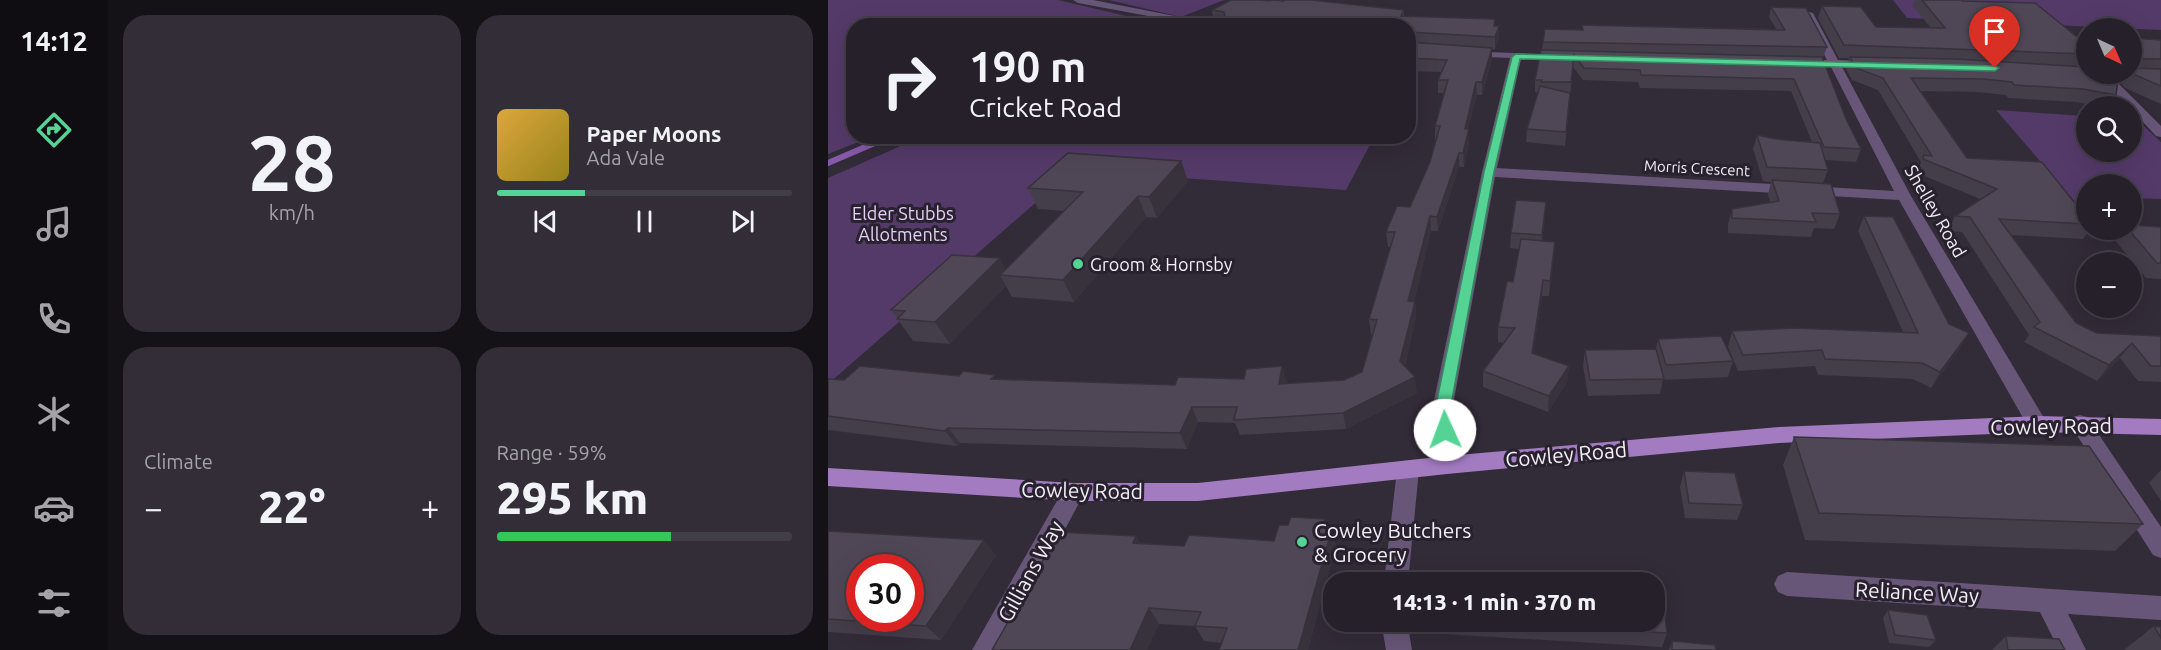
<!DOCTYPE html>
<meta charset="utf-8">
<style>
:root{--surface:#26202a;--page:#322d36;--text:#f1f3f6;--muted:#a4a3a8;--line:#423e47;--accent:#54d395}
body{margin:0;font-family:Ubuntu,sans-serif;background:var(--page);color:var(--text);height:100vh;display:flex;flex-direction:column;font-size:22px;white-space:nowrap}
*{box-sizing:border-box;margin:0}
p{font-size:20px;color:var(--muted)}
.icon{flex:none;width:33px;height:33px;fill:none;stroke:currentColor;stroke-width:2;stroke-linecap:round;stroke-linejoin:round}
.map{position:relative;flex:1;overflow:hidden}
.details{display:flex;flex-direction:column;gap:15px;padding:15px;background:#151217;width:720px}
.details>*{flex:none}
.top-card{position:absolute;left:18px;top:18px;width:570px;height:126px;border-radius:24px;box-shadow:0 6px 24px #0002,0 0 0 2px var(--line);background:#26202a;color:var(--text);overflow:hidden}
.needle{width:39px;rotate:136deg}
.controls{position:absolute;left:1248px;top:18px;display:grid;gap:12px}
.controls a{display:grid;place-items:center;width:66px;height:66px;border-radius:50%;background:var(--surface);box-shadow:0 6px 24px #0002,0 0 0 2px var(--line);font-size:30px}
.speed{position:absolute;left:18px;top:554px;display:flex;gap:12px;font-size:30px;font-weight:700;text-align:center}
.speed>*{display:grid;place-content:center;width:78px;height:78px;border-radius:50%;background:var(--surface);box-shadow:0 6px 24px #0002,0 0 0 2px var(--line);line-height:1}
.speed .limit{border:9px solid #d22;background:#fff;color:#111}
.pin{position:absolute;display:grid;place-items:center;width:51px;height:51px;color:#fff;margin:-62px -26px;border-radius:50% 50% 50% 0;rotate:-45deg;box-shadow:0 0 6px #0007}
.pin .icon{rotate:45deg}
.me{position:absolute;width:66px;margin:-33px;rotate:358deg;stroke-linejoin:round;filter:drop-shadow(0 0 4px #0008)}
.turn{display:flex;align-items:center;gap:21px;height:126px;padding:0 24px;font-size:27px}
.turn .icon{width:78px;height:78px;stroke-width:2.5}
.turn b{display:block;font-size:42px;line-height:51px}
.big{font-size:45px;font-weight:800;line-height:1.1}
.details .card{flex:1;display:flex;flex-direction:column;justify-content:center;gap:9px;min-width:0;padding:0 21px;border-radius:24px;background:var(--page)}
.details .dial{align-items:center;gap:0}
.dial b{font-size:78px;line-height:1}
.song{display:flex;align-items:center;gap:18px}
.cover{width:72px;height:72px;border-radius:9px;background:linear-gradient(135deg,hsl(40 70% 55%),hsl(50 70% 35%))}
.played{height:6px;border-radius:3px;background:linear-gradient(90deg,var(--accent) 30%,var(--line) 30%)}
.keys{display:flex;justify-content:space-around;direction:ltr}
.heat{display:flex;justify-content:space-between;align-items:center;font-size:33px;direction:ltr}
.charge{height:9px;border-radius:4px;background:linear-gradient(90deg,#34c759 59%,var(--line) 0)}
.details .tiles{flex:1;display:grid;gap:15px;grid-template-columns:repeat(2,1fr)}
.trip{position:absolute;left:495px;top:572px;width:342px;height:60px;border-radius:24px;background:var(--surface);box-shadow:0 6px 24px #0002,0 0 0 2px var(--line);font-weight:800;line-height:60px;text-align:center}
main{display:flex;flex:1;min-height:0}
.tabs{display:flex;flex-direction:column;width:108px;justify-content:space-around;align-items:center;background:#0f0d11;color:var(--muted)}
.tabs .icon{width:42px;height:42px}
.tabs .active{color:var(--accent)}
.tabs b{font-size:27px;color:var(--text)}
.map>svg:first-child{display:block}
.green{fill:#543a69}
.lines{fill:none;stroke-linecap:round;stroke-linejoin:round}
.stream{stroke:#8759aa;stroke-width:6}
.minor{fill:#685678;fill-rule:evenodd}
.major{fill:#a27bc1;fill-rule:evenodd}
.wall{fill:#443d4a}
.shaded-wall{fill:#37323c}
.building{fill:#4f4756;stroke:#37323c;stroke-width:1.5;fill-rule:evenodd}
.route{fill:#54d395;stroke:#378961;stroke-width:1.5}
.poi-dot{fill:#54d395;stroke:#28212e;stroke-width:2}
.labels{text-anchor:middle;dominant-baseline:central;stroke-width:6;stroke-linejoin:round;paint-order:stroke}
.far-street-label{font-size:15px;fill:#f2edf6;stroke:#28212e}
.street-label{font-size:18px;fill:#f2edf6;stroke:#28212e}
.park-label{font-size:18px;fill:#e5cef9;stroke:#28212e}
.poi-label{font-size:18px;fill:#f2edf6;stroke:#28212e;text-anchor:start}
.near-street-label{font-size:21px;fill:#f2edf6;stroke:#28212e}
.near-poi-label{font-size:21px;fill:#f2edf6;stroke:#28212e;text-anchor:start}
</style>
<main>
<nav class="tabs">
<b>14:12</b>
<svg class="icon active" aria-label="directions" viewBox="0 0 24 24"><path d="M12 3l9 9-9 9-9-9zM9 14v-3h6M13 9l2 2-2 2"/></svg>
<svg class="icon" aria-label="music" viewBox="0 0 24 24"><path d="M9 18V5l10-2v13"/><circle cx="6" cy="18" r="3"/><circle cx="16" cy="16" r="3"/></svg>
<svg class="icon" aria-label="phone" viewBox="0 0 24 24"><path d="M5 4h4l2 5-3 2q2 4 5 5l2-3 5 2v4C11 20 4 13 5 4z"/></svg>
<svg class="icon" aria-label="climate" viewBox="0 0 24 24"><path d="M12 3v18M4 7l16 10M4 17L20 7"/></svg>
<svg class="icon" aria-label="car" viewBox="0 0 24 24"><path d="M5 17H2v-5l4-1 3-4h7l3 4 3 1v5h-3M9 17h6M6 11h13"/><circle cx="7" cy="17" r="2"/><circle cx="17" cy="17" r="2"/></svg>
<svg class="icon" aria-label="filters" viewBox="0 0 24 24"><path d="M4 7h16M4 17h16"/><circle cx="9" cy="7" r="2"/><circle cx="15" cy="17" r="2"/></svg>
</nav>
<section class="details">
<div class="tiles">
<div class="card dial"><b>28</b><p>km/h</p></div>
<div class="card">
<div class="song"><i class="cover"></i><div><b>Paper Moons</b><p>Ada Vale</p></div></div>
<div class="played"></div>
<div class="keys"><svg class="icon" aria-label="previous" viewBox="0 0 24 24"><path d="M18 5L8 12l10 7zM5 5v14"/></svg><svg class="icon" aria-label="pause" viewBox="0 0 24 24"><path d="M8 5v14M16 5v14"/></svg><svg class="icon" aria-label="next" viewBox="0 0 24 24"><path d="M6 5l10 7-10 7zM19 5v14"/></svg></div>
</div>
<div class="card"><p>Climate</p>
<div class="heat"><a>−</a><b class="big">22°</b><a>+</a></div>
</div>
<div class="card"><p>Range · 59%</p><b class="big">295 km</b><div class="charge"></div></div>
</div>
</section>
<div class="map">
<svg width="1333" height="650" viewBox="0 0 1333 650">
<rect width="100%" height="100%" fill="#322b38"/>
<g class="green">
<polygon points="0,0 230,0 333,24 328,26 26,26 26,136 43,137 0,154"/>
<polygon points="281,0 396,0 353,17"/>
<polygon points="1065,0 1333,0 1333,30 1079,18"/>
<polygon points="1168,110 1258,116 1258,152 1304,152 1304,118 1308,119 1333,142 1333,199 1304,198 1304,184 1258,184 1258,204 1249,204"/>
<polygon points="93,137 546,137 518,190 245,170 0,384 0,178"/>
</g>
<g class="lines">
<polyline class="stream" points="0,163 63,136"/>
<g class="minor">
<polygon points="245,0 265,0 398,26 374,26 250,3"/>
<polygon points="977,11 985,13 1010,60 1044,61 1049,64 1044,67 1014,67 1083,196 1216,418 1219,424 1216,430 1209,432 1202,430 1071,200 667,177 625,405 627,430 624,436 617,438 610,436 607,430 605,405 654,172 682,58 639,56 634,53 635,51 735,55 740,58 735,61 693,59 669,168 1066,191 1003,67 972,66 967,63 972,60 999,60 975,13"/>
<polygon points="1258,73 1333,75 1333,81 1286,79 1333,126 1333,137 1328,136 1304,110 1304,106 1300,106 1272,79 1259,77"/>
<polygon points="1252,415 1259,417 1333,527 1333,558 1325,555 1245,429 1242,423 1245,417"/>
<polygon points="580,461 588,464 591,470 580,582 556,582 569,470 572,464"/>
<polygon points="246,483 254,485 257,492 172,650 144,650 238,485"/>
<polygon points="959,572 1333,596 1333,620 1240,614 1258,650 1231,650 1212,612 959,596 950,592 946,584 950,576"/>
<polygon points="553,621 579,621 584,650 558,650"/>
</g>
<polygon class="major" points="1209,416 1333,419 1333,435 1209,432 951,443 619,474 370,501 246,501 0,486 0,468 246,483 370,483 619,456 951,427"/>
</g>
<g class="wall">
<polygon points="1087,0 1133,0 1248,36 1258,36 1258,74 1288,95 1281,106 1271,106 1248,102 1180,98 1178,95 1150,92 1093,91 1139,158 1258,217 1258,230 1261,230 1255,239 1182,235 1248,323 1269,333 1333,336 1333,382 1310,381 1292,358 1269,381 1196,342 1201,335 1134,232 1120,231 1127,216 1152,199 1089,173 1093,162 1050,90 1024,80 1018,69 1021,58 1011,58 990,18 994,6 1048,27 1102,27 1085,6"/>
<polygon points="442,1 576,10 576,16 667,26 671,38 667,49 664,49 664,60 654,95 649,95 640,129 641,143 636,167 631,167 610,231 603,231 586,302 587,302 588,317 577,366 589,393 518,429 412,435 407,423 370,422 359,449 132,443 129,446 0,430 0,379 16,380 170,379 347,385 459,382 458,384 516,380 534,372 545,335 543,335 541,319 563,247 560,247 558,232 582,207 602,162 608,140 607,140 607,126 616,93 610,93 610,80 613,72 580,71 580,26 385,17 384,10"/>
<polygon points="943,7 999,47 995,58 994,58 1018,119 1033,149 1028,162 997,160 1000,170 995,183 1012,214 1006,229 986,228 983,237 900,233 900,224 904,209 942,202 940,195 943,182 935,181 925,149 929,135 948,139 984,142 963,91 812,88 810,82 755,80 745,67 737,146 698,142 699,129 710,93 707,92 707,80 714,50 715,42 754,30 754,25 948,29 941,17"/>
<polygon points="1304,38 1333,40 1333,104 1297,88 1291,81 1295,74 1304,74"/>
<polygon points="353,161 360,181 329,218 318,217 246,302 184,297 178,286 122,344 85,341 63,310 178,269 236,211 210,209 200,188"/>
<polygon points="717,216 714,241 726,257 721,296 714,296 705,353 741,366 739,382 720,412 655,387 655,371 676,343 670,342 670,327 685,282 691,249 682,248 683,233"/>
<polygon points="1036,216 1121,324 1141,333 1132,348 1103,388 1085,379 990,375 987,366 910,371 900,347 904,331 1075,332 1030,231"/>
<polygon points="1333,227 1333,279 1318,278 1286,239 1293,230"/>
<polygon points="830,339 905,361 900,377 835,380 832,394 760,396 755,366 757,350 828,349"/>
<polygon points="966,437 1315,524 1287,551 977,540 955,465"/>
<polygon points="1333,470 1333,501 1321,483"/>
<polygon points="856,471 915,505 909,520 857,518 852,487"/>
<polygon points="497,519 499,528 508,545 480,650 391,650 394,643 376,641 367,626 331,624 319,650 308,536 313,544 356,546 446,541 460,525"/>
<polygon points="0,531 168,555 113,640 0,632"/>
<polygon points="1060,610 1108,640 1101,647 1061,643 1055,618"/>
<polygon points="615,621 826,621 839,633 834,647 616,634"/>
<polygon points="1326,626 1333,627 1333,650 1296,650"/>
<polygon points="1178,636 1237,650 1164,650"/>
<polygon points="844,641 888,650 841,650"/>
</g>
<g class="shaded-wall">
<polygon points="671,26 671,38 667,49 667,37"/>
<polygon points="664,48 664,60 654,95 654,82"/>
<polygon points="648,82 649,95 637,143 637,129"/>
<polygon points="641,129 641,143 636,167 635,153"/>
<polygon points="631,153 631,167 610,231 609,217"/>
<polygon points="353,161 360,181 329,218 321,197"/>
<polygon points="310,196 318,217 246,302 235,280"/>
<polygon points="718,202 717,216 713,250 714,235"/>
<polygon points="602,216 603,231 582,317 580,301"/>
<polygon points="727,242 726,257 721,296 722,281"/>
<polygon points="172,258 181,276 172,275 178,286 122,344 107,322"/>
<polygon points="715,280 714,296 703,369 704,353"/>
<polygon points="587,302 588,317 574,376 572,361"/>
<polygon points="1141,333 1132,348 1103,388 1112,372"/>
<polygon points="1304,343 1292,358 1269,381 1281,365"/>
<polygon points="454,366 459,382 455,400 451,384"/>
<polygon points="741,366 739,382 720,412 721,396"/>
<polygon points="587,377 589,393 518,429 515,413"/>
<polygon points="364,407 370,422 359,449 352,433"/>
<polygon points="120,428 132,443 129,446 117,431"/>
<polygon points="497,519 501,535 494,527"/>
<polygon points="504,528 508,545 480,650 470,650"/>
<polygon points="308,536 318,552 305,543"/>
<polygon points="156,540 168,555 113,640 98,626"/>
<polygon points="321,608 331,624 319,650 302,650"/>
</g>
<g class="building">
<polygon points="403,0 432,0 442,1 444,0 456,1 457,0 483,0 576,10 573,16 667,19 666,26 671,26 667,37 580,32 580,26 350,26 364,18 397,16 396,12 384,10"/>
<polygon points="1094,0 1133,0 1134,1 1207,3 1248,36 1258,36 1258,54 1016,45 994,6 1033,7 1048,27 1117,28"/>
<polygon points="943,7 978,8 999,47 715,42 717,29 755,30 754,25 957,30"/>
<polygon points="1304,38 1333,40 1333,59 1304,59"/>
<polygon points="580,42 664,48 654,82 648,82 637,129 641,129 635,153 631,153 609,217 602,216 580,301 587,302 572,361 587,377 515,413 406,420 409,407 364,407 352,433 120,428 117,431 0,416 0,379 16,380 32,366 131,376 135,371 167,375 163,379 347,385 350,377 416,379 418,369 454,366 451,384 516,380 534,372 549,320 541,319 567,232 558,232 569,206 582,207 602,162 612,126 607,126 620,80 610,80 619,60 580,58"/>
<polygon points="713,50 994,57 1018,119 1033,149 996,147 966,79 813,75 812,70 756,68 746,55 743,82 713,82 714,80 707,80"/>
<polygon points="1022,57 1128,59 1258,67 1258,74 1283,74 1290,80 1288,95 1255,89 1186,85 1184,82 1156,79 1083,78 1139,158 1214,162 1258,217 1258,224 1171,219 1248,323 1269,333 1333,336 1333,366 1323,366 1304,343 1281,365 1206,327 1212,322 1142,217 1127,216 1169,189 1095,159 1096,155 1104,156 1055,78 1028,68"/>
<polygon points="1304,68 1333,69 1333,86 1305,74 1304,72"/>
<polygon points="712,86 742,93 738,132 699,129"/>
<polygon points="929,135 948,139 992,143 1000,170 939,167"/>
<polygon points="240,153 353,161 321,197 310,196 235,280 172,275 255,192 200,188"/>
<polygon points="944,180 1003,184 1012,214 984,213 988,222 904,218 904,209 951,201"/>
<polygon points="688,200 718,202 714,235 683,233"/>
<polygon points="1036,216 1065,217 1121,324 1141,333 1112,372 1094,363 997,359 994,350 915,355 904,331 967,328 1090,333"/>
<polygon points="1304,225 1333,227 1333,263 1329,263 1301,230 1304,230"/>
<polygon points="693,239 727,242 722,281 715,280 704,353 741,366 721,396 655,371 687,328 670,327 679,281 685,282"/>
<polygon points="124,255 172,258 107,322 69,319 77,311 63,310"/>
<polygon points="893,336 905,361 838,365 830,339"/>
<polygon points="828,349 836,379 762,380 757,350"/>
<polygon points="966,437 1261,446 1315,524 991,513"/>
<polygon points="856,471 907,473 915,505 861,503"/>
<polygon points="463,517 497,519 494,527 504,528 470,650 391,650 399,628 367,626 373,612 321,608 302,650 164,650 231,532 308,536 305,543 356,546 361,535 446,541 451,525 460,525"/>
<path d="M0,531L156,540L98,626L0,619ZM32,567H82V618H32Z"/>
<polygon points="826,593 834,593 839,633 630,621 826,621"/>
<polygon points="1060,610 1099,615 1108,640 1067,635"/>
<polygon points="1326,626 1333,627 1333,638"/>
<polygon points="1178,636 1231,639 1237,650 1180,650"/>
<polygon points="844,641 887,645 888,650 844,650"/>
</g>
<polygon class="route" points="688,54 1167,66 1171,68 1167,71 692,59 666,172 623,405 625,430 623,434 612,434 608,405 656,172 684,57"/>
<g class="poi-dot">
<circle cx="250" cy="264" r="6"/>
<circle cx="474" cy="542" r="6"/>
</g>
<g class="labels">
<g class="far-street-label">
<text transform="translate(869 168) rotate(3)">Morris Crescent</text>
</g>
<g class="street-label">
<text transform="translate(1108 211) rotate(60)">Shelley Road</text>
</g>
<g class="park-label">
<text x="75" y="213">Elder Stubbs<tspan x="75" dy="21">Allotments</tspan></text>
</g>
<g class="poi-label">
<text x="262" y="264">Groom &amp; Hornsby</text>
</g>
<g class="near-street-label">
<text transform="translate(1223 426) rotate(-1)">Cowley Road</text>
<text transform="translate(738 454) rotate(-5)">Cowley Road</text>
<text transform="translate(254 490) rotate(1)">Cowley Road</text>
<text transform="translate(202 571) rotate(-61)">Gillians Way</text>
<text transform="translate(1089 592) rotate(3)">Reliance Way</text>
</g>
<g class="near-poi-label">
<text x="486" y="530">Cowley Butchers<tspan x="486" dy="24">&amp; Grocery</tspan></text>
</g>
</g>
</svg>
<div class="controls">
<a><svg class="needle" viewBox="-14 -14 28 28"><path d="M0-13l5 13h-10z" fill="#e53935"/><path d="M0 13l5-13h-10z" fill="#a4a3a8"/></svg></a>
<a><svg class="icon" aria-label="search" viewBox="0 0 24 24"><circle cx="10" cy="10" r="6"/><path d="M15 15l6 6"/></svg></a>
<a>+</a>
<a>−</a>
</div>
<div class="speed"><div class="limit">30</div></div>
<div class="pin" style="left:1167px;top:68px;background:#d93025"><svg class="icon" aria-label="arrive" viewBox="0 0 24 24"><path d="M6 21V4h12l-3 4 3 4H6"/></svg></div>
<svg class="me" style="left:617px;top:430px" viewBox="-20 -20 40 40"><circle r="19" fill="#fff"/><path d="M0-13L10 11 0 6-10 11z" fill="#54d395"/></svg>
<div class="trip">14:13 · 1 min · 370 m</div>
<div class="top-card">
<div class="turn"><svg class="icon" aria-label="right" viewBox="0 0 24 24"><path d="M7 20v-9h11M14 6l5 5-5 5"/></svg><div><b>190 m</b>Cricket Road</div></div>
</div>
</div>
</main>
